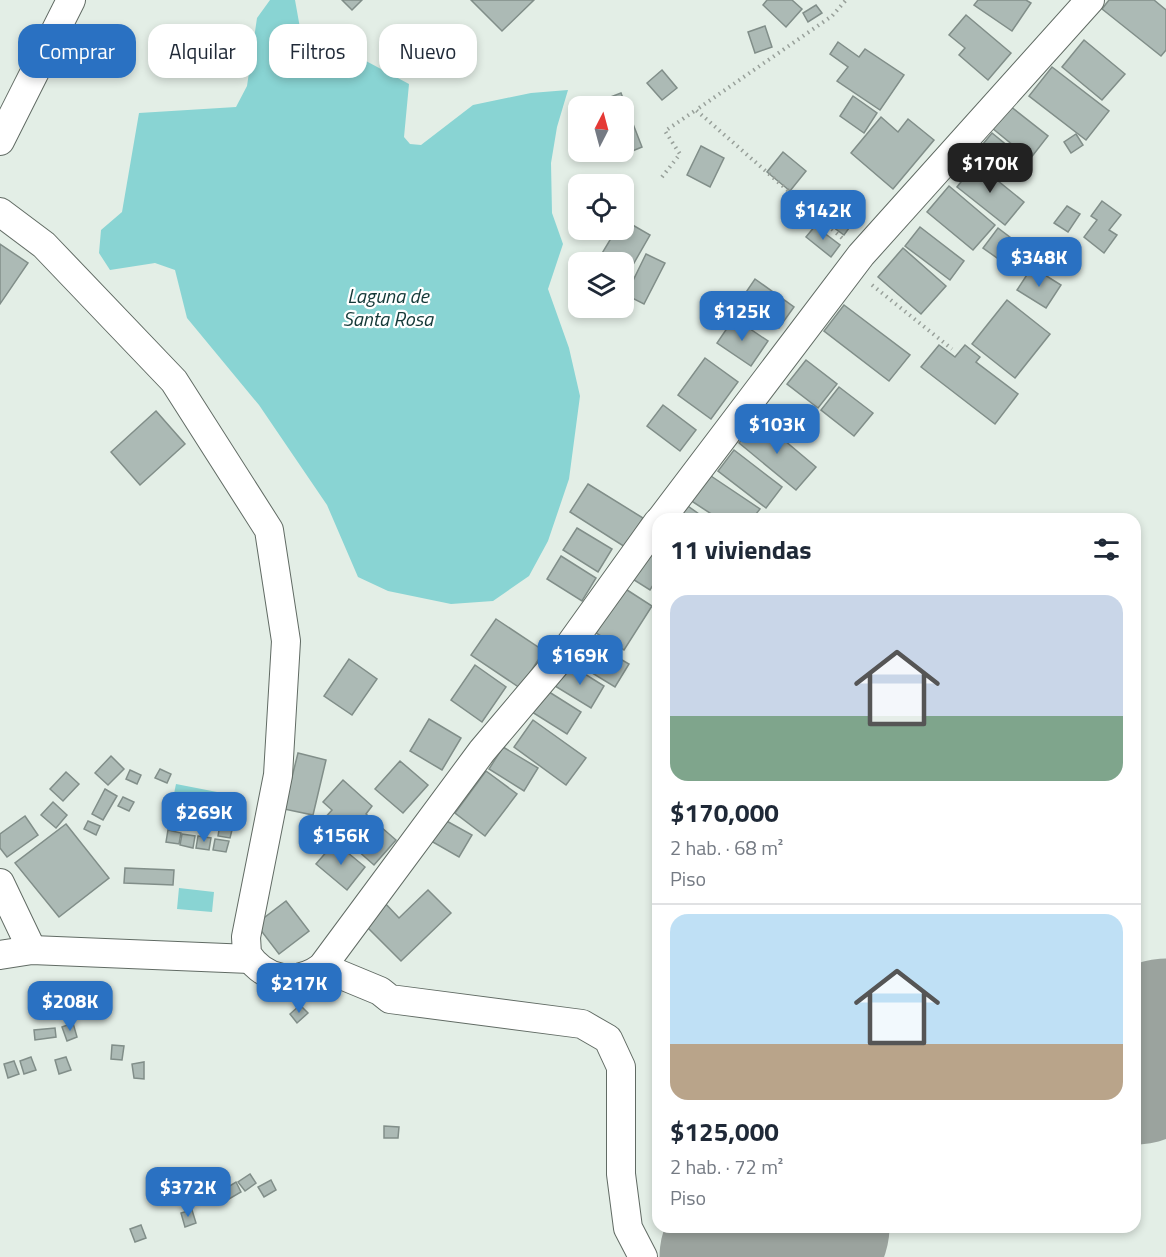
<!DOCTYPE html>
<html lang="es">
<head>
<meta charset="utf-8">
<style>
  body { margin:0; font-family:"Titillium Web",sans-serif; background:#f6f6f7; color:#1f2937; height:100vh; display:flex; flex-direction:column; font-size:22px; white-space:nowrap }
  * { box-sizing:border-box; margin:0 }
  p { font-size:20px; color:#747a83 }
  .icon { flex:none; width:33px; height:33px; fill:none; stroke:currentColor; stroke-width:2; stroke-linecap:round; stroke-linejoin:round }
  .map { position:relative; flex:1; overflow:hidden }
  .panel { position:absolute; left:652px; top:513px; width:489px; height:720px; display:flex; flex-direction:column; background:#fff; border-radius:18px; box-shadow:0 3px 9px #0003 }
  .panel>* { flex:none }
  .banner { position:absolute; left:18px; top:24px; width:544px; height:54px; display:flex; gap:12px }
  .needle { width:39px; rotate:6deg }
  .fabs { position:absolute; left:568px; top:96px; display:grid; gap:12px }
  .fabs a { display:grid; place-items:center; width:66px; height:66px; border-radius:12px; background:#fff; box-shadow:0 3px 9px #0003; font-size:30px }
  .price { position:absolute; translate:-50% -51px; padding:0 14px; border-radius:12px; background:#2a71c2; color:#fff; font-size:20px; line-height:39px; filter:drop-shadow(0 2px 3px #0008) }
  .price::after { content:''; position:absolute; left:50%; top:36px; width:18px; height:14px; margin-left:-9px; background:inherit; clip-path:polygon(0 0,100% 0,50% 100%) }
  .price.current { background:#222; color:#fff }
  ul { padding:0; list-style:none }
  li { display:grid; align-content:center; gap:12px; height:318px; padding:0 18px }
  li+li { border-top:2px solid #e0e1e3 }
  li span { display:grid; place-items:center; height:186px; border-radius:18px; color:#555 }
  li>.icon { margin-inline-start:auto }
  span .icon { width:108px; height:108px; fill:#fffc; stroke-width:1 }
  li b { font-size:26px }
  h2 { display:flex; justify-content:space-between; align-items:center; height:72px; padding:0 18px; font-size:26px }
  .pill { padding:0 21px; border-radius:18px; background:#fff; box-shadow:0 3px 9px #0003; font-size:21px; line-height:54px }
  .pill.current { background:#2a71c2; color:#fff }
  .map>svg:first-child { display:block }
</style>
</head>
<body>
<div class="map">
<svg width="1166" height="1257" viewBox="0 0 1166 1257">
  <rect width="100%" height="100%" fill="#e3eee6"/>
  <g fill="#89d4d3">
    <path d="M270,0h25l5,28 10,20 15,12 41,1 43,23 -5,53 6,7 11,1 52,-40 58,-12 37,-3 -11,37 -6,36 1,50 11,31 -15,45 21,59 11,48 -11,83 -21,62 -19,35 -36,25 -42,3 -63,-13 -30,-14 -31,-72 -68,-100 -72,-87 -12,-48 -20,-7 -45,7 -11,-17 2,-23 21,-18 17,-99 97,-6 11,-21 10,-68z"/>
    <path d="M176,784l41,8 -5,25 -41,-9z"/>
    <path d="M179,888l35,4 -2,20 -35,-3z"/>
  </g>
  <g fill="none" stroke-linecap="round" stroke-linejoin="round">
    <g stroke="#9ba39e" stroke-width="171">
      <path d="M1136,1059l30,-15"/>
      <path d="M745,1257l59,-30"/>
    </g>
  </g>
  <g fill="#acbab5" stroke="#818e89" stroke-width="1.5">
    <path d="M342,0h20l-10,10z"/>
    <path d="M471,0h63l-32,31z"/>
    <path d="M767,0h25l10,9 -16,18 -23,-22z"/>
    <path d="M978,0h48l5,3 -19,28 -38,-26z"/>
    <path d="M1109,0h45l12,10v40l-5,6 -59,-47z"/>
    <path d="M816,5l6,8 -14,9 -5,-9z"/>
    <path d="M966,15l45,38 -23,27 -29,-25 6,-7 -16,-13z"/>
    <path d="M765,26l7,21 -17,6 -7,-21z"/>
    <path d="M1084,40l41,34 -23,26 -40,-33z"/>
    <path d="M838,42l21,15 6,-8 39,26 -24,35 -43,-29 11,-14 -18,-13z"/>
    <path d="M1052,67l57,44 -23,29 -57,-44z"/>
    <path d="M662,70l15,18 -15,12 -15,-17z"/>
    <path d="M621,93l21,54 -34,14 -4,-9h20v-46h-37z"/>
    <path d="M853,96l24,17 -13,20 -24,-17z"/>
    <path d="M1010,106l38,30 -18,23 -38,-31z"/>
    <path d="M881,117l17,15 10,-13 26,21 -41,49 -42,-36z"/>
    <path d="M992,133l33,27 -18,21 -33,-26z"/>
    <path d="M1076,134l7,11 -12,8 -7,-11z"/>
    <path d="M701,146l23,12 -14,29 -23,-12z"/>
    <path d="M783,152l23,19 -16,20 -23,-19z"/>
    <path d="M976,163l48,39 -19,23 -48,-38z"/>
    <path d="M949,186l46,39 -22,25 -46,-38z"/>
    <path d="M830,201l25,19 -11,15 -25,-18z"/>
    <path d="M1102,201l19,14 -12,15 8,5 -13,18 -20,-16 13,-17 -6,-4z"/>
    <path d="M1067,206l13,8 -12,18 -14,-9z"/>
    <path d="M624,220l26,15 -24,42 -2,-15 -26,-2 18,-30h8z"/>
    <path d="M815,226l25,19 -9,12 -25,-20z"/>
    <path d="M920,227l44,34 -14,19 -45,-34z"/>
    <path d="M998,228l21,16 -15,19 -21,-15z"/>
    <path d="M0,244l28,19 -28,41z"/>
    <path d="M903,248l43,38 -25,28 -43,-37z"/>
    <path d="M646,254l19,9 -21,41 -18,-9z"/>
    <path d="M1032,267l29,18 -15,23 -29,-18z"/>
    <path d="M755,279l39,28 -15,21 -39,-27z"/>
    <path d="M1007,300l43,34 -35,44 -43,-34z"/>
    <path d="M844,305l66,50 -21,26 -65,-50z"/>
    <path d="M734,318l34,23 -17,25 -34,-23z"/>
    <path d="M939,345l16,12 10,-12 15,12 -4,5 42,32 -23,30 -74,-57z"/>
    <path d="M705,358l33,24 -27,37 -33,-24z"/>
    <path d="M806,360l31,24 -19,24 -31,-24z"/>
    <path d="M839,387l34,26 -19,23 -33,-26z"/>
    <path d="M663,405l33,25 -16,21 -33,-25z"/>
    <path d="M156,411l29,33 -45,41 -29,-33z"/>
    <path d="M759,419l57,48 -20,23 -57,-47z"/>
    <path d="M734,450l48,37 -16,21 -48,-37z"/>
    <path d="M708,474l52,35 -8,10h-33l-29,-19z"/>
    <path d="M588,484l55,34 -18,29 -55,-35z"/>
    <path d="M685,504l21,15h-32z"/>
    <path d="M577,528l35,21 -14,23 -35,-22z"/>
    <path d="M658,538v39l-8,13 -19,-12z"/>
    <path d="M561,556l35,22 -14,23 -35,-22z"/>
    <path d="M624,588l28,18 -28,44 -28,-17z"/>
    <path d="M496,619l48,32 -24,37 -49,-33z"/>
    <path d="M593,643l36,21 -14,23 -36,-22z"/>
    <path d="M349,659l28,20 -25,36 -28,-19z"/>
    <path d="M569,664l35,22 -13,22 -36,-22z"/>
    <path d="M475,665l31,22 -24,35 -31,-22z"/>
    <path d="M546,690l35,22 -14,22 -35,-22z"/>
    <path d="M429,719l32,19 -19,32 -32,-19z"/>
    <path d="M533,720l53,38 -20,27 -52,-38z"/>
    <path d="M503,747l35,21 -14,23 -35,-22z"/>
    <path d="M298,753l28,7 -13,55 -29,-6z"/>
    <path d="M111,756l13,13 -16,16 -13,-12z"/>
    <path d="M400,761l28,24 -25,28 -28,-24z"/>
    <path d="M160,769l11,5 -4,9 -12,-5z"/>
    <path d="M130,770l11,5 -4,9 -11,-5z"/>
    <path d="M486,771l31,23 -32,42 -30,-23z"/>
    <path d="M66,772l13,12 -16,17 -13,-12z"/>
    <path d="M343,780l29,26 -6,8 30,26 -22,25 -51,-45 9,-10 -9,-8z"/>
    <path d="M105,789l12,7 -14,24 -11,-6z"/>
    <path d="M123,797l11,5 -5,9 -11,-5z"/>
    <path d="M53,802l14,13 -11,13 -15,-13z"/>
    <path d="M25,816l13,19 -31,22 -7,-9v-14z"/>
    <path d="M443,819l29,16 -13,22 -28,-16z"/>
    <path d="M88,821l12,5 -4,9 -12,-6z"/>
    <path d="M66,824l43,54 -50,39 -44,-54z"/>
    <path d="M220,824l13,2 -3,12 -12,-2z"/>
    <path d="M168,830l13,3 -2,11 -13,-2z"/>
    <path d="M182,834l13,2 -2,12 -13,-3z"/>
    <path d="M198,836l13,2 -2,12 -13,-2z"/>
    <path d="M215,839l14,2 -3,11 -13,-2z"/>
    <path d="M335,842l30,25 -18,23 -31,-26z"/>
    <path d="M125,868l49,2 -1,15 -49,-2z"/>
    <path d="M428,890l23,23 -50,48 -38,-38 21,-21 15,16z"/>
    <path d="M286,901l23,30 -30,23 -23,-30z"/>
    <path d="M300,1005l8,8 -11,10 -7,-9z"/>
    <path d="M73,1023l4,14 -10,4 -5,-14z"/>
    <path d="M55,1028l1,9 -21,3 -1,-10z"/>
    <path d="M112,1045l12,1 -2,14 -11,-1z"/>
    <path d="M31,1057l5,13 -12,4 -4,-13z"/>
    <path d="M66,1057l5,13 -12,4 -4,-14z"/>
    <path d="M14,1061l5,13 -11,4 -4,-14z"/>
    <path d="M144,1062v17l-10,-1 -2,-14z"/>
    <path d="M384,1126l15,1 -1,11h-14z"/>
    <path d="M250,1174l6,9 -11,8 -7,-9z"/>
    <path d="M271,1180l5,10 -12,7 -6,-10z"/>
    <path d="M236,1182l5,10 -12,7 -6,-9z"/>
    <path d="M192,1210l4,13 -11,4 -4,-14z"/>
    <path d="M141,1225l5,13 -11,4 -5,-13z"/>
  </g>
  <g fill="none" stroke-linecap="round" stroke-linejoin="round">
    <defs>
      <g id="minor">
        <path d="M0,141l71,-141"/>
        <path d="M0,212l44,33 130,136 95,149 17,111 -8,134 -32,162 1,17c18,27 49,32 75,13l160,-216 77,-91 99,-138"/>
        <path d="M661,519l200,-264 229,-255"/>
        <path d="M0,883l32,67"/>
        <path d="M0,955l32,-5 218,9"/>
        <path d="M322,967l58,24 10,8 192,25 26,15 13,28v107l7,54 15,29"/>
      </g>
    </defs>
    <use href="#minor" stroke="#616b64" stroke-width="30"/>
    <g stroke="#98a09a" stroke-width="4" stroke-dasharray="1.5 4.5" stroke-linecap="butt">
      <path d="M662,177l18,-23 -15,-23 31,-21"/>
      <path d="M842,238l-146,-128 136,-94 14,-16"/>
      <path d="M872,285l80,64"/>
    </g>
    <use href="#minor" stroke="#fff" stroke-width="28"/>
  </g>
  <g text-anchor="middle" stroke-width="4.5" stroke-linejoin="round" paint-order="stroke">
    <g font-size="20" font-style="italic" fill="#143938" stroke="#fff">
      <text x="388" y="303">Laguna de<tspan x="388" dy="23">Santa Rosa</tspan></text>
    </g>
  </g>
</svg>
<div class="fabs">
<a><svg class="needle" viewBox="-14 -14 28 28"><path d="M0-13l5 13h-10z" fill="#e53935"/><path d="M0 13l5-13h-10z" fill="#747a83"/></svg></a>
<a><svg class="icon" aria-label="locate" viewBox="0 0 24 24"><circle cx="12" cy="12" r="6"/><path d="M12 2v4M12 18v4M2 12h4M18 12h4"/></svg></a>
<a><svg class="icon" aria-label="layers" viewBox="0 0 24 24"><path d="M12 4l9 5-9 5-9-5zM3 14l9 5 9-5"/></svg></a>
</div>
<b class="price current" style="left:990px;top:194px">$170K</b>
<b class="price" style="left:823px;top:241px">$142K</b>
<b class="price" style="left:1039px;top:288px">$348K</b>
<b class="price" style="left:742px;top:342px">$125K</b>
<b class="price" style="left:777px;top:455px">$103K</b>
<b class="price" style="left:580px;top:686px">$169K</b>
<b class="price" style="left:204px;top:843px">$269K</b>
<b class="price" style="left:341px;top:866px">$156K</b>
<b class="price" style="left:299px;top:1014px">$217K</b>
<b class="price" style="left:70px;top:1032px">$208K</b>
<b class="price" style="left:188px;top:1218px">$372K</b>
<div class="banner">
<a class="pill current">Comprar</a>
<a class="pill">Alquilar</a>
<a class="pill">Filtros</a>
<a class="pill">Nuevo</a>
</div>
<section class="panel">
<h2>11 viviendas<svg class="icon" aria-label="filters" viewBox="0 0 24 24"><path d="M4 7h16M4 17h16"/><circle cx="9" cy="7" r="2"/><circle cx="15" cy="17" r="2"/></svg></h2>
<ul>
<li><span style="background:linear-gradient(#c9d6e8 65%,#7fa58c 0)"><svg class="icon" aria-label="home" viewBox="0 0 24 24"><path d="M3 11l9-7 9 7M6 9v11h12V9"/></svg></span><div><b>$170,000</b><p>2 hab. · 68 m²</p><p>Piso</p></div></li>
<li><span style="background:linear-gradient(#bfe0f5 70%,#b9a48a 0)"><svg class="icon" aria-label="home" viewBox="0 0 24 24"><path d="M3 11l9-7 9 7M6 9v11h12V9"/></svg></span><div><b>$125,000</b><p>2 hab. · 72 m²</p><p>Piso</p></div></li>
</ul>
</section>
</div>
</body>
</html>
